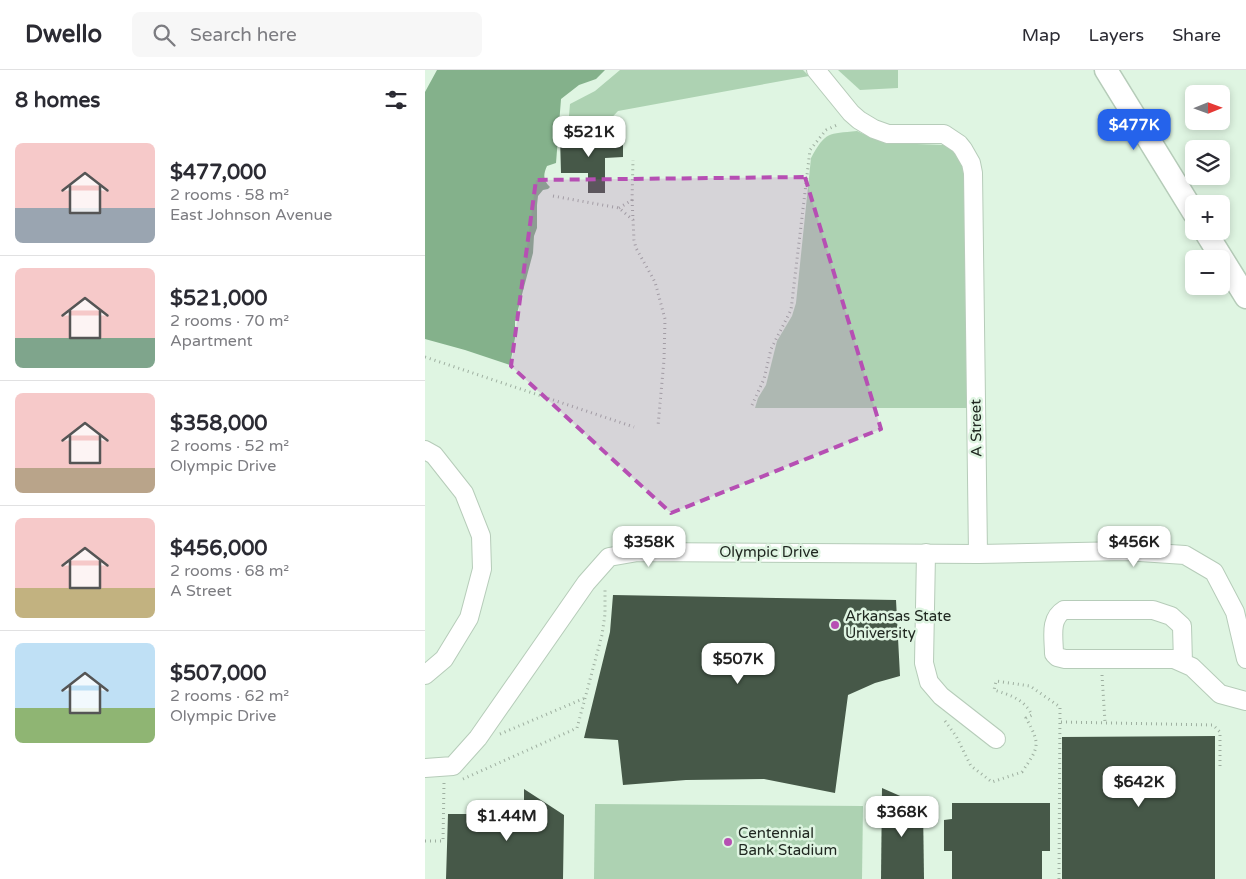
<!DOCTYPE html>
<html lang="en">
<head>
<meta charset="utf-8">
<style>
  body { margin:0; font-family:"Varela Round",sans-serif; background:#f7f7f7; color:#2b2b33; height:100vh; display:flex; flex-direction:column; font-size:19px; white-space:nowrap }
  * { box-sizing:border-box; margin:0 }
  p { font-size:16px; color:#7c7c81 }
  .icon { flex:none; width:28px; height:28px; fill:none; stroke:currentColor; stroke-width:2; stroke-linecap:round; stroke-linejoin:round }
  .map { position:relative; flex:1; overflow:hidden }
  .details { display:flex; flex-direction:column; background:#fff; width:425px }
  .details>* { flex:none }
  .needle { width:32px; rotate:89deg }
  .controls { position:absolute; left:760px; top:15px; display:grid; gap:10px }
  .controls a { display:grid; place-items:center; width:45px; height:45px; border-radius:8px; background:#fff; box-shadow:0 2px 8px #0003; font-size:25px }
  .price { position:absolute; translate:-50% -42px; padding:0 11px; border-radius:10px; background:#fff; color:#222; font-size:16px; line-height:32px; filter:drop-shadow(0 1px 2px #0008) }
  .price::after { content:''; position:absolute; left:50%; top:30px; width:15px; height:11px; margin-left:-8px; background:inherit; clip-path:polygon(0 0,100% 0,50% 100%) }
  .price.current { background:#2563eb; color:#fff }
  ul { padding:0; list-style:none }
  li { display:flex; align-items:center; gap:15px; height:125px; padding:0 15px }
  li+li { border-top:1px solid #e1e1e2 }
  li span { display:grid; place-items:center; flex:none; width:140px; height:100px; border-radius:8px; color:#555 }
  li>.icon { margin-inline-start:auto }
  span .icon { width:60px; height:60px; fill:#fffc; stroke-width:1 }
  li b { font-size:21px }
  h2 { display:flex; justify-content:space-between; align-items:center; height:60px; padding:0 15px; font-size:21px }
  header { display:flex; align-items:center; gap:30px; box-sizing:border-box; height:70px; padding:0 25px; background:#fff; border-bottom:1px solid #e1e1e2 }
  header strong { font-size:24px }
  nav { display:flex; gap:28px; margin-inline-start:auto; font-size:18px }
  .search { width:350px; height:45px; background:#f7f7f7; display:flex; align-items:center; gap:12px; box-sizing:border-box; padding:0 18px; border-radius:8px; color:#7c7c81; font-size:19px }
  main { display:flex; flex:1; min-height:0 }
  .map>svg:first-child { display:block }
</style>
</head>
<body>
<header>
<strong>Dwello</strong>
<div class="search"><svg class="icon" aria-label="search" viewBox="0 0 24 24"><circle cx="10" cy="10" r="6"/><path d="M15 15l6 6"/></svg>Search here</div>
<nav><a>Map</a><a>Layers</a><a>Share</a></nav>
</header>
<main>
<section class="details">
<h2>8 homes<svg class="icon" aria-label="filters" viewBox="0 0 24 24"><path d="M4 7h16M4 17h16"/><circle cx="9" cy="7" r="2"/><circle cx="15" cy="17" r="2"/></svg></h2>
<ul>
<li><span style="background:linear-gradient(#f6c9c9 65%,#9aa5b1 0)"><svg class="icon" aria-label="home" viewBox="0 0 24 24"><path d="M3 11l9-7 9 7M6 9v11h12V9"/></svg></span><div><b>$477,000</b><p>2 rooms · 58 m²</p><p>East Johnson Avenue</p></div></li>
<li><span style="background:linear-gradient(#f6c9c9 70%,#7fa58c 0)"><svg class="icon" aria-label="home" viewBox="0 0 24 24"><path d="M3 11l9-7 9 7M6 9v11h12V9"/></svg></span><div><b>$521,000</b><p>2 rooms · 70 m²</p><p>Apartment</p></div></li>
<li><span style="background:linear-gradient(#f6c9c9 75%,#b9a48a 0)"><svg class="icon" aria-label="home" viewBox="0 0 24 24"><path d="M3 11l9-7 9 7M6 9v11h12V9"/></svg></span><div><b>$358,000</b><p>2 rooms · 52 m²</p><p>Olympic Drive</p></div></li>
<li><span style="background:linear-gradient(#f6c9c9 70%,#c2b280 0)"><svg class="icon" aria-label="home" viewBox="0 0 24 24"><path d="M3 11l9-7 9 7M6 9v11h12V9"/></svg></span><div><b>$456,000</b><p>2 rooms · 68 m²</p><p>A Street</p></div></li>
<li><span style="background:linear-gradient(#bfe0f5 65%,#8fb573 0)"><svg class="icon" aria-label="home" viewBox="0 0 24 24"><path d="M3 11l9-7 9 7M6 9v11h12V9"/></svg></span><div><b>$507,000</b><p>2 rooms · 62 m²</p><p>Olympic Drive</p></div></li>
</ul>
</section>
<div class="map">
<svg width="821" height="809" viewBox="0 0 821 809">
  <rect width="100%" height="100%" fill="#dff5e2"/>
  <g fill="#add2b2">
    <path d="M195,0h183l6,6 -191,35 -15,16h-35l2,-23 25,-13z"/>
    <path d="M413,0h60v18l-38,2z"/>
    <path d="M432,61l13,6 20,6 54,2 12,5 10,19 3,239h-214l3,-10 8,-13 11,-44 15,-25 4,-13 15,-145c15,-27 17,-24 46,-27z"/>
    <path d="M170,734l268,2 -1,73h-268z"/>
  </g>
  <path fill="#84b18b" d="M12,0h168l-9,9 -17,6 -18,14 -5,64 -9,3c-4,9 -4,14 3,21l-2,2 -5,1 -5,6 -1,9v23l-3,8 -1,17 -18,68v17l-5,27 -45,-15 -40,-11v-247z"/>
  <g fill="#465848">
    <path d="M135,67h42v4l21,-1v17l-18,1v35h-17v-20h-27z"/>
    <path d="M188,525l283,5 4,76 -25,7 -27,12 -13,98 -71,-14 -78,1 -63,5 -5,-45 -34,-2 26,-106z"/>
    <path d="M790,666v143h-153v-142z"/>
    <path d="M457,718l41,18 1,73h-43z"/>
    <path d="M99,719l40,26 -1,64h-117l2,-65h30l1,-13 45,2z"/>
    <path d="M527,733h98v48h-8v28h-90v-28h-8v-31l8,-1z"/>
  </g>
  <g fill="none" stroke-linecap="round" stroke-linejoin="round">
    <defs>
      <g id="minor">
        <path d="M391,0l35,43 8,7 15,9 14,5h56l15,10 4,5 8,14 2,10 5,381"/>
        <path d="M0,380l9,5 30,38 17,43 1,33 -13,49 -25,41 -19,16"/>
        <path d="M501,483l-2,110 5,19 12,14 55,43"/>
        <path d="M758,593l-1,-37 -11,-10 -18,-6h-89c-15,9 -10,28 -10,44l3,3 8,2h109l18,8 28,27 26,7"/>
        <path d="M0,698l28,-2 25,-28 108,-155 23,-26 29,-5 340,2 147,-3 60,4 29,17 21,40 11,47"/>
      </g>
      <g id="major">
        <path d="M681,0l88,143"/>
        <path d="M780,161l41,66"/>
      </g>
    </defs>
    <use href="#minor" stroke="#b6ccb9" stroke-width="20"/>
    <use href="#major" stroke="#b6ccb9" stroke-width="25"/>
    <g stroke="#9eafa0" stroke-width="3" stroke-dasharray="1 4" stroke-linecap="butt">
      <path d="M128,126l66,12 14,12 1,20 2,8 19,34 10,37 -1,41 -6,66"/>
      <path d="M207,130l1,19"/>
      <path d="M194,138l13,-8 1,-40"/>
      <path d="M0,287l209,70"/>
      <path d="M327,335l12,-26 7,-30 20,-39 19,-160 16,-20 13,-6"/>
      <path d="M677,605l3,47"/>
      <path d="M520,651l11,15 15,30 21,16 30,-10c17,-25 19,-27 4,-54l6,-3c-8,-16 -22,-20 -38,-25l2,-9 34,5 30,21 -1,172"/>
      <path d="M636,652l152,3 7,7v35"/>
      <path d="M75,664l85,-36"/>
      <path d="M38,709l114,-51 25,-93 3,-21v-27"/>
      <path d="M0,771h18l1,-58"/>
    </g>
    <use href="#minor" stroke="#fff" stroke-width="18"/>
    <use href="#major" stroke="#fff" stroke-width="22"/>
  </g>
  <path fill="#b64fb3" fill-opacity="0.2" stroke="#b64fb3" stroke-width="4" stroke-dasharray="10 6" stroke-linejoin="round" d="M380,107l76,252 -210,84 -160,-147 25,-186z"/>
  <g fill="#b64fb3" stroke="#dff5e2" stroke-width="2">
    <circle cx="410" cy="555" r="5"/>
    <circle cx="303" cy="772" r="5"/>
  </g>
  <g text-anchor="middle" stroke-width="5" stroke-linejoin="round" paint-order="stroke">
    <g font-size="15" fill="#202821" stroke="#dff5e2">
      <text transform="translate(551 358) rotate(-91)" y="5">A Street</text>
      <text x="344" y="487">Olympic Drive</text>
    </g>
    <g font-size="15" fill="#202821" stroke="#dff5e2" text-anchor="start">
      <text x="420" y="551">Arkansas State<tspan x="420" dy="17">University</tspan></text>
      <text x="313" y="768">Centennial<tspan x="313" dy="17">Bank Stadium</tspan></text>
    </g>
  </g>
</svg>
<div class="controls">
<a><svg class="needle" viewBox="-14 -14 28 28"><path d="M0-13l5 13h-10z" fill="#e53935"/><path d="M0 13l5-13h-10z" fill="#7c7c81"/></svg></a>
<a><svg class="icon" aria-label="layers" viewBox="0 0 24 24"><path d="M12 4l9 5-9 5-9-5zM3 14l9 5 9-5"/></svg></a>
<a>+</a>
<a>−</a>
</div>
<b class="price current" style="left:709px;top:81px">$477K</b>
<b class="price" style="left:164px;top:88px">$521K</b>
<b class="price" style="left:224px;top:498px">$358K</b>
<b class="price" style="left:709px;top:498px">$456K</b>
<b class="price" style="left:313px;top:615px">$507K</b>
<b class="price" style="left:714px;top:738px">$642K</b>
<b class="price" style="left:477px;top:768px">$368K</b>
<b class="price" style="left:82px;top:772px">$1.44M</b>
</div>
</main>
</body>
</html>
